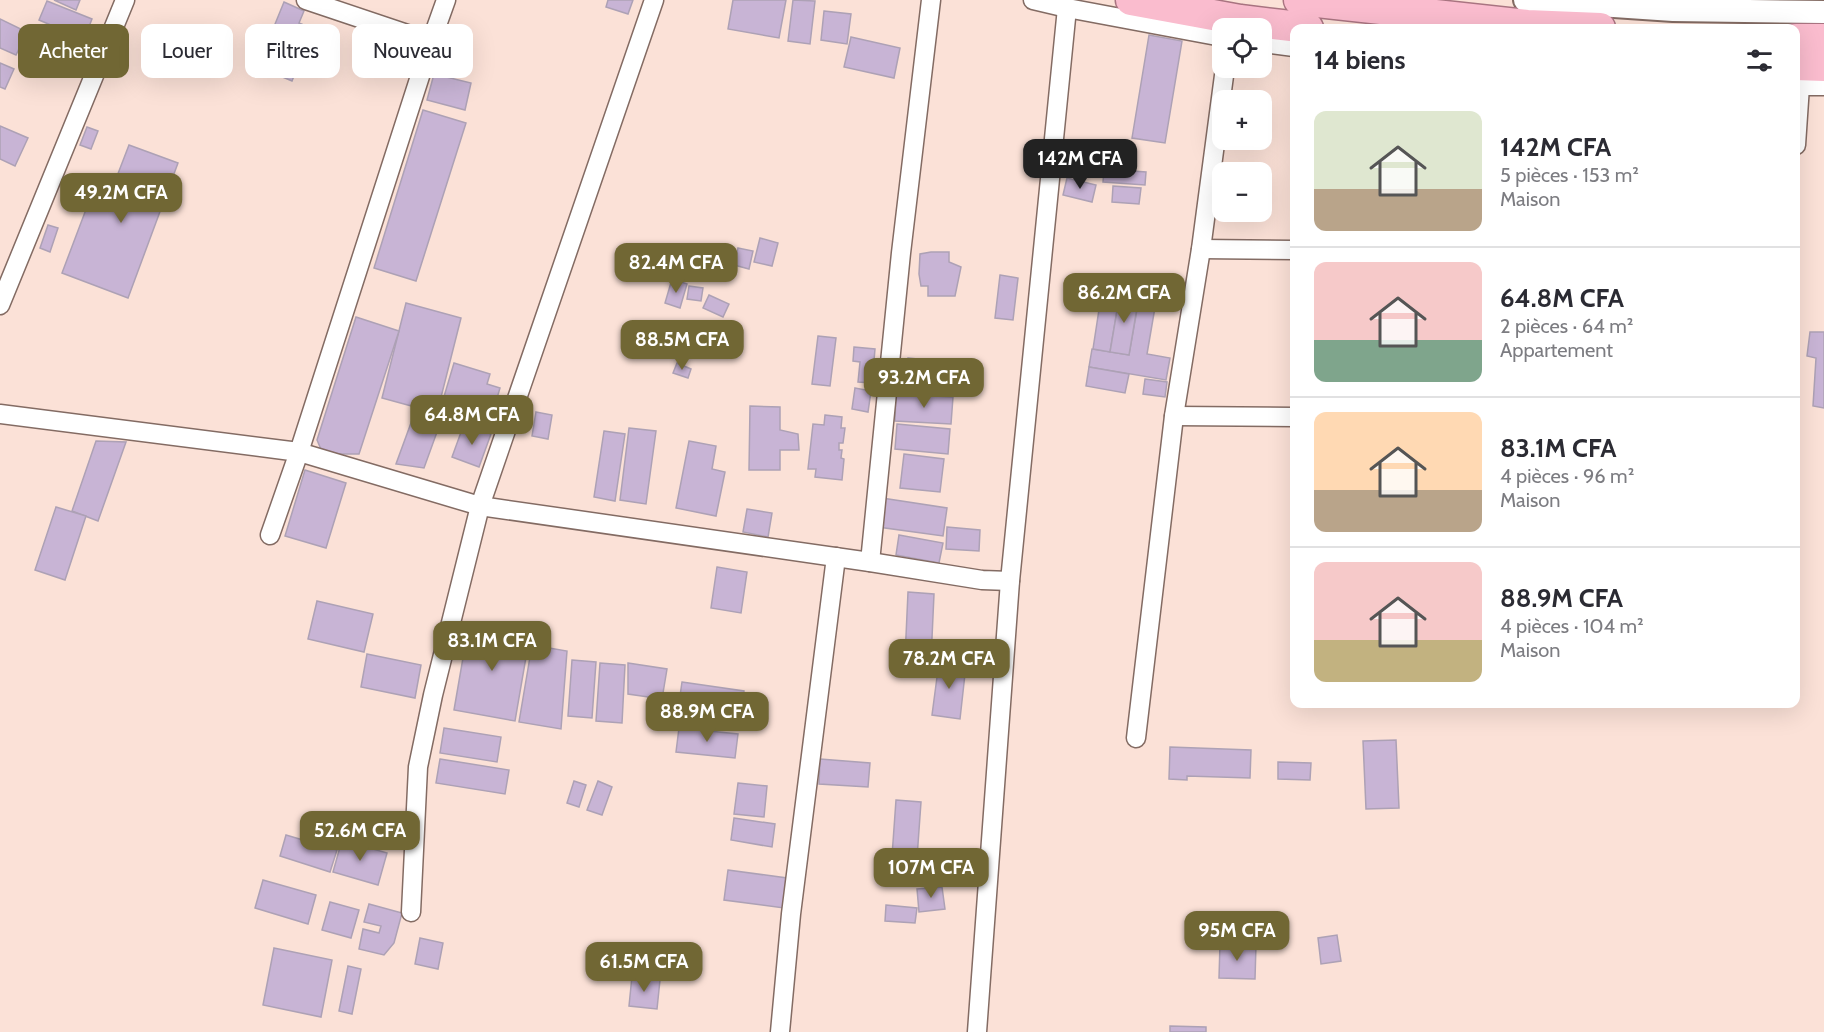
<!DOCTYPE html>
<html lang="fr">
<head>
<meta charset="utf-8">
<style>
  body { margin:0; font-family:Cabin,sans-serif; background:#f7f7f7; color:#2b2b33; height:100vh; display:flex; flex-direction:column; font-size:22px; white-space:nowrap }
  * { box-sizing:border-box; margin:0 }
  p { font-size:20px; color:#7c7c81 }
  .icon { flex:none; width:33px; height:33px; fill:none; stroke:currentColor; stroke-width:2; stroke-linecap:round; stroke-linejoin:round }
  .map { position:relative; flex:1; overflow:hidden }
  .drawer { position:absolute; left:1290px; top:24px; width:510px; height:684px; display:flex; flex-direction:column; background:#fff; border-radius:12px; box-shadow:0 6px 24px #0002 }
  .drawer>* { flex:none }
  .banner { position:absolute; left:18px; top:24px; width:570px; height:54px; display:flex; gap:12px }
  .controls { position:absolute; left:1212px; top:18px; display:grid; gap:12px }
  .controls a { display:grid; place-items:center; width:60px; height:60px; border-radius:12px; background:#fff; box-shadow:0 6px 24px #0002; font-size:30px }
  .price { position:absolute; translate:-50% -51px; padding:0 14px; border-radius:12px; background:#716734; color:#fff; font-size:20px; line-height:39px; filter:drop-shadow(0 2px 3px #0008) }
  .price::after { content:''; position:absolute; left:50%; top:36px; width:18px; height:14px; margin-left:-9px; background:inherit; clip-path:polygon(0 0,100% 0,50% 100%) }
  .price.current { background:#222; color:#fff }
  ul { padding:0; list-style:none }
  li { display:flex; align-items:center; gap:18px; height:150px; padding:0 24px }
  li+li { border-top:2px solid #e1e1e2 }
  li span { display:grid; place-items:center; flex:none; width:168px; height:120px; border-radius:12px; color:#555 }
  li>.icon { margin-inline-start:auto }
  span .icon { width:72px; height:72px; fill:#fffc; stroke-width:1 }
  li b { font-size:26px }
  h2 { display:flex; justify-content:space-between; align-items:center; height:72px; padding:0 24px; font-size:26px }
  .tag { padding:0 21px; border-radius:12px; background:#fff; box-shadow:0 6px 24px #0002; font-size:21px; line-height:54px }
  .tag.current { background:#716734; color:#fff }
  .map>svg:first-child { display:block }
</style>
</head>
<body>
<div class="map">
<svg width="1824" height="1032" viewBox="0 0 1824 1032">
  <rect width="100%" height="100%" fill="#fbe1d7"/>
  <g fill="#c8b4d5" stroke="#ada1b5" stroke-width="1.5">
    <path d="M54,0h26l-4,10z"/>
    <path d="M608,0h25l-5,14 -22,-7z"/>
    <path d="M733,0h53l-7,38 -51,-9z"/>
    <path d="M793,0l22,1 -5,43 -22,-3z"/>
    <path d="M47,1l45,18 -8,20 -45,-19z"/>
    <path d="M284,2l20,9 -5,12 30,13 -18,41 -15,-6 -4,10 -19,-8 4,-11 -15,-6z"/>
    <path d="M824,11l27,3 -4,30 -26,-4z"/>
    <path d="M0,19l27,13 -11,23 -16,-7z"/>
    <path d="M1149,35l33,6 -17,102 -33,-5z"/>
    <path d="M851,37l49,11 -6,30 -50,-11z"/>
    <path d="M0,63l14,6 -9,20 -5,-2z"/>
    <path d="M434,74l37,9 -6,27 -38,-10z"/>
    <path d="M423,110l43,13 -50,158 -42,-13z"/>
    <path d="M0,126l28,12 -13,28 -15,-7z"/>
    <path d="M87,127l11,4 -7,18 -11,-4z"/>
    <path d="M129,145l49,18 -50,135 -66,-25 31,-82 16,6z"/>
    <path d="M1104,169l42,3 -1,13 -42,-3z"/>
    <path d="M1067,178l29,7 -4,17 -29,-7z"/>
    <path d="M1113,186l28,2 -2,16 -27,-2z"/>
    <path d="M48,225l10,3 -8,24 -10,-4z"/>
    <path d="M760,238l18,5 -6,23 -18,-4z"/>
    <path d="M738,248l15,3 -4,18 -15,-4z"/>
    <path d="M931,252h18v10l12,5 -6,29h-27v-10h-7l-2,-12 1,-20z"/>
    <path d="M682,253l15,6 -8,21 -15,-6z"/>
    <path d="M1000,275l18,3 -5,42 -18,-2z"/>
    <path d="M672,279l15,5 -7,24 -15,-5z"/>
    <path d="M1142,281l17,3 -12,70 23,4 -4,22 -77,-13 3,-18 37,6z"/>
    <path d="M689,286l14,2 -2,13 -14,-2z"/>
    <path d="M1102,290l18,3 -10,59 -17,-3z"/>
    <path d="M1120,293l19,3 -10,59 -19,-3z"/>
    <path d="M709,295l20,9 -6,13 -20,-9z"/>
    <path d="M406,303l55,15 -24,95 -55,-15z"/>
    <path d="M356,317l43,14 -40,123h-36l-6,-14z"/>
    <path d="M1810,332h14v76l-11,-2 3,-48 -9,-2z"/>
    <path d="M818,336l18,2 -6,48 -18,-2z"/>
    <path d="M854,347l21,2 -3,34 -14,-1 2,-20 -7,-1z"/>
    <path d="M908,358l58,6 -2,24 -59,-6z"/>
    <path d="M454,363l36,11 -3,10 13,4 -11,37 -49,-15z"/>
    <path d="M677,363l14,6 -3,9 -15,-5z"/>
    <path d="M1089,367l40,7 -4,19 -39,-7z"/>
    <path d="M1145,379l22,3 -2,15 -22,-3z"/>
    <path d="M855,388l16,3 -3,21 -16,-3z"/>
    <path d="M896,394l57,3 -2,27 -56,-3z"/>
    <path d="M750,406l30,1v23l18,4 1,16h-19v20h-31z"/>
    <path d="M415,412l26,9 -17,47 -28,-4z"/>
    <path d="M536,412l16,3 -4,24 -16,-3z"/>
    <path d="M825,415l17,2 -1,11h4l-2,15h-4v7h3l-1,8 3,1 -2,21 -27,-3 1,-8h-8l5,-45 11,1z"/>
    <path d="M464,424l27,10 -12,33 -27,-10z"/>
    <path d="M897,424l53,5 -2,25 -53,-5z"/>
    <path d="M629,428l27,3 -10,73 -26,-4z"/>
    <path d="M604,431l21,3 -10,67 -21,-4z"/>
    <path d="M96,441l30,1 -28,79 -26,-10z"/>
    <path d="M689,441l27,5 -4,23 13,3 -9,44 -40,-8z"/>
    <path d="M904,454l40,5 -4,33 -40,-4z"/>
    <path d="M305,470l41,13 -20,65 -41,-12z"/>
    <path d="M882,498l65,10 -4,28 -65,-9z"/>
    <path d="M56,507l30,9 -21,64 -30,-10z"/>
    <path d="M747,509l25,4 -4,24 -25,-5z"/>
    <path d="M947,527l33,3 -1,21 -33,-2z"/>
    <path d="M899,535l44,8 -4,20 -43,-8z"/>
    <path d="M717,567l30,5 -6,41 -30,-5z"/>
    <path d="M908,592l26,2 -3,66 -26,-2z"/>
    <path d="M317,601l56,13 -9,38 -56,-13z"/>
    <path d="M469,623l61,11 -15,87 -61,-11z"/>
    <path d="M532,645l35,6 -6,78 -42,-7z"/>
    <path d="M367,654l54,11 -6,33 -54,-11z"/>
    <path d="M572,660l24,2 -4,56 -24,-2z"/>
    <path d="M939,662l27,3 -6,54 -28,-4z"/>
    <path d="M600,663l25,2 -3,58 -26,-2z"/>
    <path d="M628,663l39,6 -5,30 -34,-5z"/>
    <path d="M682,682l62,9 -3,28 -63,-9z"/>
    <path d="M444,728l57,9 -4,25 -57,-9z"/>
    <path d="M679,728l59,6 -3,24 -59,-6z"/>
    <path d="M1396,740l3,68 -33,1 -3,-68z"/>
    <path d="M1170,747l81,3 -1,28 -63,-2v4l-18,-1z"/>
    <path d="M440,759l69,11 -4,24 -69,-11z"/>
    <path d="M820,759l50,4 -2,24 -49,-3z"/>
    <path d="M1278,762l33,1 -1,17 -32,-1z"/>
    <path d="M574,781l12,4 -7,22 -12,-4z"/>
    <path d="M598,781l14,6 -10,28 -15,-5z"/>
    <path d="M738,783l29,3 -3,31 -30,-3z"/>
    <path d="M896,800l25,2 -4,56 -25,-2z"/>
    <path d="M734,818l41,6 -3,23 -41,-7z"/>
    <path d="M286,835l51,15 -7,22 -50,-16z"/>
    <path d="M342,840l45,13 -9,32 -45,-13z"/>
    <path d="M728,870l59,8 -3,30 -60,-8z"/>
    <path d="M263,880l53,15 -8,29 -53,-16z"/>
    <path d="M942,887l3,22 -26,3 -2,-23z"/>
    <path d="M330,902l29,8 -8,28 -29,-8z"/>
    <path d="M369,904l33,9 -8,30 -10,12 -25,-6 4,-20 16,4 2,-7 -17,-4z"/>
    <path d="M886,905l31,3 -2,15 -30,-2z"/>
    <path d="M1337,935l4,26 -20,3 -3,-26z"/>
    <path d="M420,938l23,5 -5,26 -23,-5z"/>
    <path d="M1220,944l36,1 -1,34 -36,-1z"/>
    <path d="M274,948l58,12 -11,57 -58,-12z"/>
    <path d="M348,966l13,3 -9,45 -13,-3z"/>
    <path d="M632,976l28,4 -3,29 -28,-3z"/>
    <path d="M1170,1026l36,1v5h-36z"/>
  </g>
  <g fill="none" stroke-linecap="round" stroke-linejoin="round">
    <defs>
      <g id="minor">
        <path d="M306,0l125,42"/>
        <path d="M1033,0l34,8 155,29"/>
        <path d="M1262,43l32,4"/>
        <path d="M1796,86h28"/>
        <path d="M1796,145l4,-59"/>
        <path d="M1201,249l93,1"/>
        <path d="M0,305l125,-305"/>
        <path d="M0,414l299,38 181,54 390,56 112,18 28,1"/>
        <path d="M1174,416l120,1"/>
        <path d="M270,535l29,-83 132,-410 15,-42"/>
        <path d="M870,562l31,-309 30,-253"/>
        <path d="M1136,738l38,-322 27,-167 24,-181"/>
        <path d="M411,912l7,-145 15,-72 47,-189 174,-506"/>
        <path d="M780,1032l11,-118 45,-357"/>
        <path d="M977,1032l33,-451 57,-573"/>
      </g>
      <path id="tertiary" d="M1525,0l148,10 151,2"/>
      <g id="trunk">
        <path d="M1131,0l109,20 68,8"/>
        <path d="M1299,0l228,25 73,3"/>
        <path d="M1796,39h28"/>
        <path d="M1796,65l28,1"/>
      </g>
    </defs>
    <use href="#minor" stroke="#836b63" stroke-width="21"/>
    <use href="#tertiary" stroke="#836b63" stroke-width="26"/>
    <use href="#trunk" stroke="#a97481" stroke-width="33"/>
    <use href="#minor" stroke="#fff" stroke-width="18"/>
    <use href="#tertiary" stroke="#fff" stroke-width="22"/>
    <use href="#trunk" stroke="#fabcce" stroke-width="30"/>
  </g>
</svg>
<div class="controls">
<a><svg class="icon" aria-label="locate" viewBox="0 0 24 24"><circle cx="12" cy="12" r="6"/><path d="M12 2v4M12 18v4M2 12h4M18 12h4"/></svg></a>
<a>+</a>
<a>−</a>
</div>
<b class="price current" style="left:1080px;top:190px">142M CFA</b>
<b class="price" style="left:121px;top:224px">49.2M CFA</b>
<b class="price" style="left:676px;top:294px">82.4M CFA</b>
<b class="price" style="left:1124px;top:324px">86.2M CFA</b>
<b class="price" style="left:682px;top:371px">88.5M CFA</b>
<b class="price" style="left:924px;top:409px">93.2M CFA</b>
<b class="price" style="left:472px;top:446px">64.8M CFA</b>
<b class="price" style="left:492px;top:672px">83.1M CFA</b>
<b class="price" style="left:949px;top:690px">78.2M CFA</b>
<b class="price" style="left:707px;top:743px">88.9M CFA</b>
<b class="price" style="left:360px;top:862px">52.6M CFA</b>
<b class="price" style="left:931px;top:899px">107M CFA</b>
<b class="price" style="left:1237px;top:962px">95M CFA</b>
<b class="price" style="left:644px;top:993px">61.5M CFA</b>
<div class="banner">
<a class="tag current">Acheter</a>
<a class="tag">Louer</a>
<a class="tag">Filtres</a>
<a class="tag">Nouveau</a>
</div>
<section class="drawer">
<h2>14 biens<svg class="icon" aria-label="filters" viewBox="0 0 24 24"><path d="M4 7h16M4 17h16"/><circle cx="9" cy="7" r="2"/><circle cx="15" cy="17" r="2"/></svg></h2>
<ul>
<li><span style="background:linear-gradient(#dfe7d0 65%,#b9a48a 0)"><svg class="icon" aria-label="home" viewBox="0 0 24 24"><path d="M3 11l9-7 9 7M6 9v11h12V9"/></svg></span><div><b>142M CFA</b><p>5 pièces · 153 m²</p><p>Maison</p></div></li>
<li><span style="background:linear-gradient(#f6c9c9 65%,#7fa58c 0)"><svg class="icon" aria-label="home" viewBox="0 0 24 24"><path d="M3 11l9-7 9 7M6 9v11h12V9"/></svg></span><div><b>64.8M CFA</b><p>2 pièces · 64 m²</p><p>Appartement</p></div></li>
<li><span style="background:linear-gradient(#ffd9b3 65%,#b9a48a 0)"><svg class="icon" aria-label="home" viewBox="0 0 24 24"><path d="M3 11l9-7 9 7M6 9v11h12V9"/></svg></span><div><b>83.1M CFA</b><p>4 pièces · 96 m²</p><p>Maison</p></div></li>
<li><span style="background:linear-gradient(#f6c9c9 65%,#c2b280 0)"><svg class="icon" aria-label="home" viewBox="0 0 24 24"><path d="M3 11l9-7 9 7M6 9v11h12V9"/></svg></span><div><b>88.9M CFA</b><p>4 pièces · 104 m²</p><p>Maison</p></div></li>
</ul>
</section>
</div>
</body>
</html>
